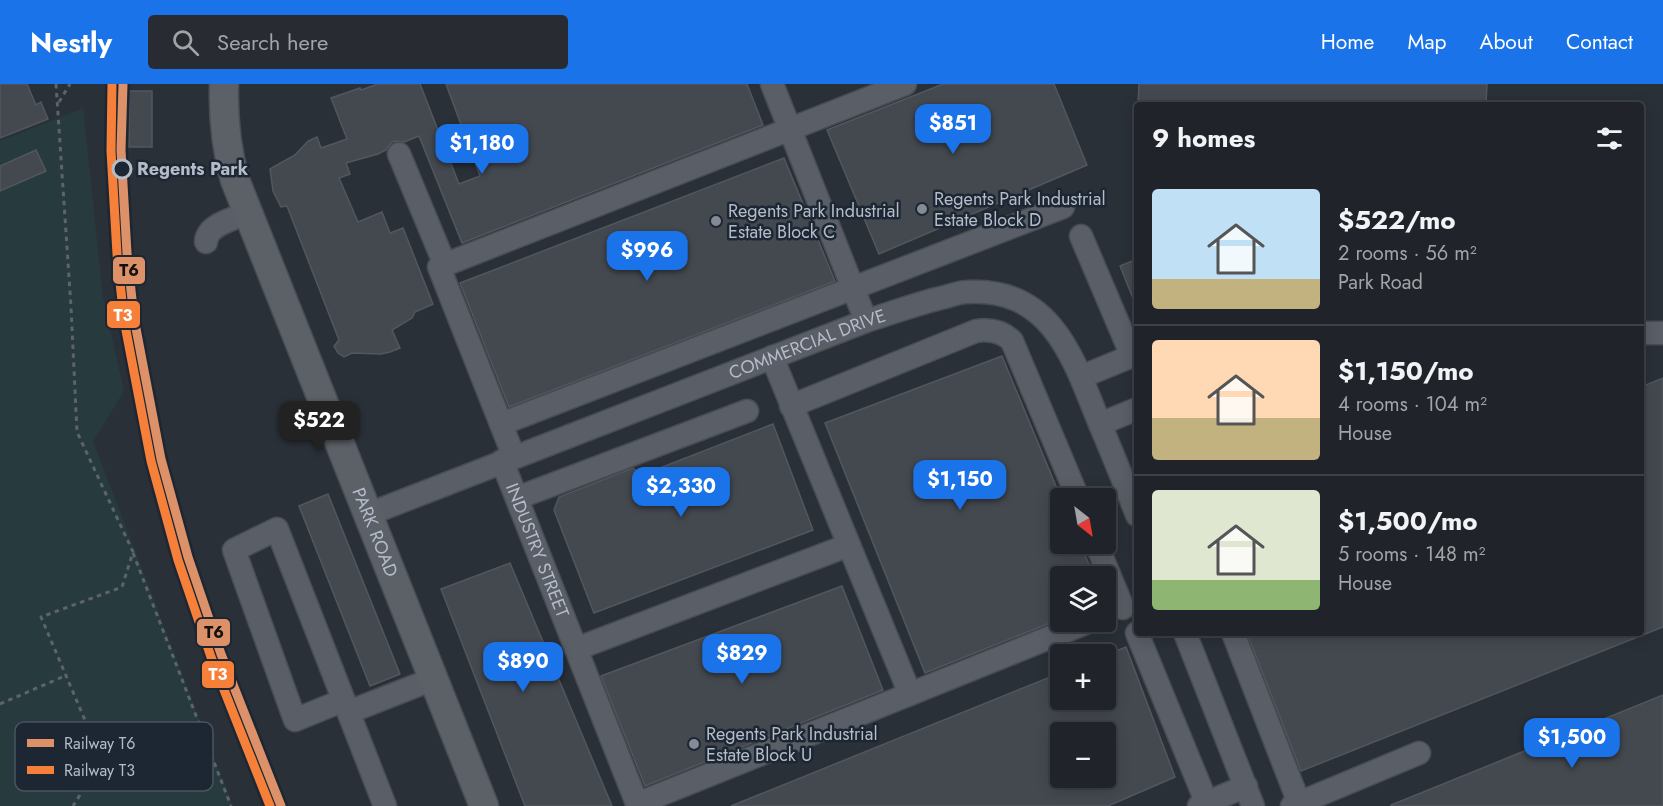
<!DOCTYPE html>
<html lang="en">
<head>
<meta charset="utf-8">
<style>
  body { margin:0; font-family:Jost,sans-serif; background:#282c32; color:#f1f3f6; height:100vh; display:flex; flex-direction:column; font-size:22px; white-space:nowrap }
  * { box-sizing:border-box; margin:0 }
  p { font-size:20px; color:#a2a4a8 }
  .icon { flex:none; width:33px; height:33px; fill:none; stroke:currentColor; stroke-width:2; stroke-linecap:round; stroke-linejoin:round }
  .map { position:relative; flex:1; overflow:hidden }
  .panel { position:absolute; left:1134px; top:18px; width:510px; height:534px; display:flex; flex-direction:column; background:#20242a; border-radius:6px; box-shadow:0 3px 15px #0003,0 0 0 2px #3d4147 }
  .panel>* { flex:none }
  .needle { width:39px; rotate:149deg }
  .controls { position:absolute; left:1050px; top:404px; display:grid; gap:12px }
  .controls a { display:grid; place-items:center; width:66px; height:66px; border-radius:6px; background:#20242a; box-shadow:0 3px 15px #0003,0 0 0 2px #3d4147; font-size:30px }
  .price { position:absolute; translate:-50% -51px; padding:0 14px; border-radius:12px; background:#1a73e8; color:#fff; font-size:20px; line-height:39px; filter:drop-shadow(0 2px 3px #0008) }
  .price::after { content:''; position:absolute; left:50%; top:36px; width:18px; height:14px; margin-left:-9px; background:inherit; clip-path:polygon(0 0,100% 0,50% 100%) }
  .price.active { background:#222; color:#fff }
  ul { padding:0; list-style:none }
  li { display:flex; align-items:center; gap:18px; height:150px; padding:0 18px }
  li+li { border-top:2px solid #3d4147 }
  li span { display:grid; place-items:center; flex:none; width:168px; height:120px; border-radius:6px; color:#555 }
  li>.icon { margin-inline-start:auto }
  span .icon { width:72px; height:72px; fill:#fffc; stroke-width:1 }
  li b { font-size:26px }
  h2 { display:flex; justify-content:space-between; align-items:center; height:72px; padding:0 18px; font-size:26px }
  header { display:flex; align-items:center; gap:36px; box-sizing:border-box; height:84px; padding:0 30px; background:#1a73e8; color:#fff }
  header strong { font-size:28px }
  nav { display:flex; gap:33px; margin-inline-start:auto; font-size:21px }
  .search { width:420px; height:54px; background:#282c32; display:flex; align-items:center; gap:15px; box-sizing:border-box; padding:0 21px; border-radius:6px; color:#a2a4a8; font-size:22px }
  .map>svg:first-child { display:block }
</style>
</head>
<body>
<header>
<strong>Nestly</strong>
<div class="search"><svg class="icon" aria-label="search" viewBox="0 0 24 24"><circle cx="10" cy="10" r="6"/><path d="M15 15l6 6"/></svg>Search here</div>
<nav><a>Home</a><a>Map</a><a>About</a><a>Contact</a></nav>
</header>
<div class="map">
<svg width="1663" height="722" viewBox="0 0 1663 722">
  <rect width="100%" height="100%" fill="#2a3038"/>
  <path fill="#273a3e" d="M83,24l20,189 21,94 -31,50 139,363 -5,2h-227v-665z"/>
  <g fill="#444950" stroke="#52575f" stroke-width="1.5" fill-rule="evenodd">
    <path d="M0,0h27l9,21 5,-3 7,17 -48,19z"/>
    <path d="M378,0h42l39,100 21,-8 -34,-92h301l16,41 -301,118 -43,-107 -15,6 -10,-1 -5,4 -3,5 -8,4 -32,9 4,11 -11,4 19,44 24,-10 8,21 13,-5 30,76 -18,8 -3,6 -20,12 8,18 -10,4 -9,2 -29,-1 -8,4 -6,-4 -4,-7 5,-6 -52,-134 -6,1 -8,-16 -3,-22 25,-14 13,-14 9,-4 4,11 26,-9 -16,-41 29,-10 1,2z"/>
    <path d="M943,0h111l33,81 -208,89 -52,-124z"/>
    <path d="M1139,0h348l-1,21h-348z"/>
    <rect x="129" y="7" width="23" height="56"/>
    <path d="M36,66l10,21 -46,20v-25z"/>
    <path d="M784,74l51,123 -326,126 -49,-124z"/>
    <path d="M1137,175v47h-1l-16,-40z"/>
    <path d="M1002,272l58,140v47h20l14,33h-34v43l-135,54 -100,-250z"/>
    <path d="M1663,294v249l-362,144 -54,-138h394v-246z"/>
    <path d="M773,340l40,106 -219,83 -40,-103 5,-13 74,-29 9,7z"/>
    <path d="M328,410l72,180 -30,12 -71,-180z"/>
    <path d="M510,479l102,243h-87l-84,-217z"/>
    <path d="M842,502l41,104 -238,96 -44,-110z"/>
    <path d="M1126,563l49,130 -67,29h-377l329,-133v26h46v-44zM1060,648h46v45h-46z"/>
    <path d="M1663,611v111h-272v-1z"/>
  </g>
  <g fill="none" stroke-linecap="round" stroke-linejoin="round">
    <defs>
      <g id="minor">
        <path d="M772,0l94,237"/>
        <path d="M399,70l46,111"/>
        <path d="M206,158c1,-18 28,-23 42,-29"/>
        <path d="M1641,249h22"/>
        <path d="M772,273l138,337"/>
        <path d="M1081,293l51,-21 -51,-120"/>
        <path d="M791,322l185,-75c14,-2 26,0 36,10l66,157"/>
        <path d="M501,340l562,-217"/>
        <path d="M1100,340l37,-15"/>
        <path d="M514,373l-75,-190 466,-183"/>
        <path id="s1" d="M502,377l136,345"/>
        <path d="M517,414l230,-87"/>
        <path id="s2" d="M369,430l497,-193c26,-8 52,-18 79,-24 7,-2 15,-5 22,-5 82,-5 105,62 130,125 14,33 27,65 40,98"/>
        <path d="M1096,459l27,65"/>
        <path d="M1137,549l71,173"/>
        <path d="M1185,549l68,173"/>
        <path d="M1233,549l66,170"/>
        <path d="M576,565l273,-104"/>
        <path d="M344,616l-49,20 -61,-170 43,-21 108,277"/>
        <path d="M349,628l84,-33"/>
        <path d="M637,720l454,-183"/>
        <path d="M1199,722l47,-20"/>
        <path d="M1292,722l127,-53"/>
      </g>
      <g id="major">
        <path id="s3" d="M224,0c-1,33 2,64 11,96l249,626"/>
      </g>
    </defs>
    <use href="#minor" stroke="#484c53" stroke-width="25"/>
    <use href="#major" stroke="#484c55" stroke-width="31"/>
    <g stroke="#5d636a" stroke-width="3" stroke-dasharray="4.5 4.5" stroke-linecap="butt">
      <path d="M56,0l15,223 6,125 56,120 -11,35 -81,30 61,143 -29,46"/>
      <path d="M59,18l11,-18"/>
      <path d="M133,469l98,253"/>
      <path d="M0,620l67,-29"/>
    </g>
    <use href="#minor" stroke="#5a5e66" stroke-width="22"/>
    <use href="#major" stroke="#5c6168" stroke-width="28"/>
    <defs>
      <path id="rail-1" d="M123,0l-2,66 6,103 7,65 27,141 27,98 33,97 60,152"/>
      <path id="rail-2" d="M112,0l-1,67 6,103 7,66 27,141 27,99 33,97 59,149"/>
    </defs>
    <use href="#rail-1" stroke="#1d2633" stroke-width="14"/>
    <use href="#rail-2" stroke="#1d2633" stroke-width="14"/>
    <use href="#rail-1" stroke="#dc9168" stroke-width="9"/>
    <use href="#rail-2" stroke="#f68039" stroke-width="9"/>
  </g>
  <circle fill="#1d2633" stroke="#b4bcc9" stroke-width="3" cx="122" cy="85" r="9"/>
  <g fill="#848b96" stroke="#1d2633" stroke-width="2">
    <circle cx="922" cy="125" r="6"/>
    <circle cx="716" cy="137" r="6"/>
    <circle cx="694" cy="660" r="6"/>
  </g>
  <g text-anchor="middle" stroke-width="5" stroke-linejoin="round" paint-order="stroke">
    <g font-size="18" font-weight="bold" fill="#b4bcc9" stroke="#1d2633" text-anchor="start">
      <text x="137" y="91">Regents Park</text>
    </g>
    <g font-size="18" fill="#b4bcc9" stroke="#1d2633" text-anchor="start">
      <text x="934" y="121">Regents Park Industrial<tspan x="934" dy="21">Estate Block D</tspan></text>
      <text x="728" y="133">Regents Park Industrial<tspan x="728" dy="21">Estate Block C</tspan></text>
      <text x="706" y="656">Regents Park Industrial<tspan x="706" dy="21">Estate Block U</tspan></text>
    </g>
    <g font-size="18" fill="#b4bcc9" stroke="#1d2633">
      <text dy="6" stroke="none"><textPath href="#s2" startOffset="470">COMMERCIAL DRIVE</textPath></text>
      <text dy="6" stroke="none"><textPath href="#s3" startOffset="476">PARK ROAD</textPath></text>
      <text dy="6" stroke="none"><textPath href="#s1" startOffset="96">INDUSTRY STREET</textPath></text>
    </g>
  </g>
  <rect x="15" y="638" width="198" height="69" rx="9" fill="#1d2633" stroke="#4a5360" stroke-width="1.5"/>
  <rect x="27" y="655" width="27" height="8" fill="#dc9168"/>
  <rect x="27" y="682" width="27" height="8" fill="#f68039"/>
  <g font-size="16" fill="#b4bcc9">
    <text x="64" y="665">Railway T6</text>
    <text x="64" y="692">Railway T3</text>
  </g>
  <g stroke="#1d2633" stroke-width="2">
    <rect x="112" y="172" width="34" height="29" rx="6" fill="#dc9168"/>
    <rect x="106" y="216" width="35" height="29" rx="6" fill="#f68039"/>
    <rect x="196" y="534" width="35" height="29" rx="6" fill="#dc9168"/>
    <rect x="201" y="576" width="34" height="29" rx="6" fill="#f68039"/>
  </g>
  <g font-size="16" text-anchor="middle" font-weight="bold" fill="#fff">
    <text x="123" y="237">T3</text>
    <text x="218" y="596">T3</text>
  </g>
  <g font-size="16" text-anchor="middle" font-weight="bold" fill="#111">
    <text x="129" y="192">T6</text>
    <text x="214" y="554">T6</text>
  </g>
</svg>
<div class="controls">
<a><svg class="needle" viewBox="-14 -14 28 28"><path d="M0-13l5 13h-10z" fill="#e53935"/><path d="M0 13l5-13h-10z" fill="#a2a4a8"/></svg></a>
<a><svg class="icon" aria-label="layers" viewBox="0 0 24 24"><path d="M12 4l9 5-9 5-9-5zM3 14l9 5 9-5"/></svg></a>
<a>+</a>
<a>−</a>
</div>
<b class="price" style="left:953px;top:71px">$851</b>
<b class="price" style="left:482px;top:91px">$1,180</b>
<b class="price" style="left:647px;top:198px">$996</b>
<b class="price active" style="left:319px;top:368px">$522</b>
<b class="price" style="left:960px;top:427px">$1,150</b>
<b class="price" style="left:681px;top:434px">$2,330</b>
<b class="price" style="left:742px;top:601px">$829</b>
<b class="price" style="left:523px;top:609px">$890</b>
<b class="price" style="left:1572px;top:685px">$1,500</b>
<section class="panel">
<h2>9 homes<svg class="icon" aria-label="filters" viewBox="0 0 24 24"><path d="M4 7h16M4 17h16"/><circle cx="9" cy="7" r="2"/><circle cx="15" cy="17" r="2"/></svg></h2>
<ul>
<li><span style="background:linear-gradient(#bfe0f5 75%,#c2b280 0)"><svg class="icon" aria-label="home" viewBox="0 0 24 24"><path d="M3 11l9-7 9 7M6 9v11h12V9"/></svg></span><div><b>$522/mo</b><p>2 rooms · 56 m²</p><p>Park Road</p></div></li>
<li><span style="background:linear-gradient(#ffd9b3 65%,#c2b280 0)"><svg class="icon" aria-label="home" viewBox="0 0 24 24"><path d="M3 11l9-7 9 7M6 9v11h12V9"/></svg></span><div><b>$1,150/mo</b><p>4 rooms · 104 m²</p><p>House</p></div></li>
<li><span style="background:linear-gradient(#dfe7d0 75%,#8fb573 0)"><svg class="icon" aria-label="home" viewBox="0 0 24 24"><path d="M3 11l9-7 9 7M6 9v11h12V9"/></svg></span><div><b>$1,500/mo</b><p>5 rooms · 148 m²</p><p>House</p></div></li>
</ul>
</section>
</div>
</body>
</html>
